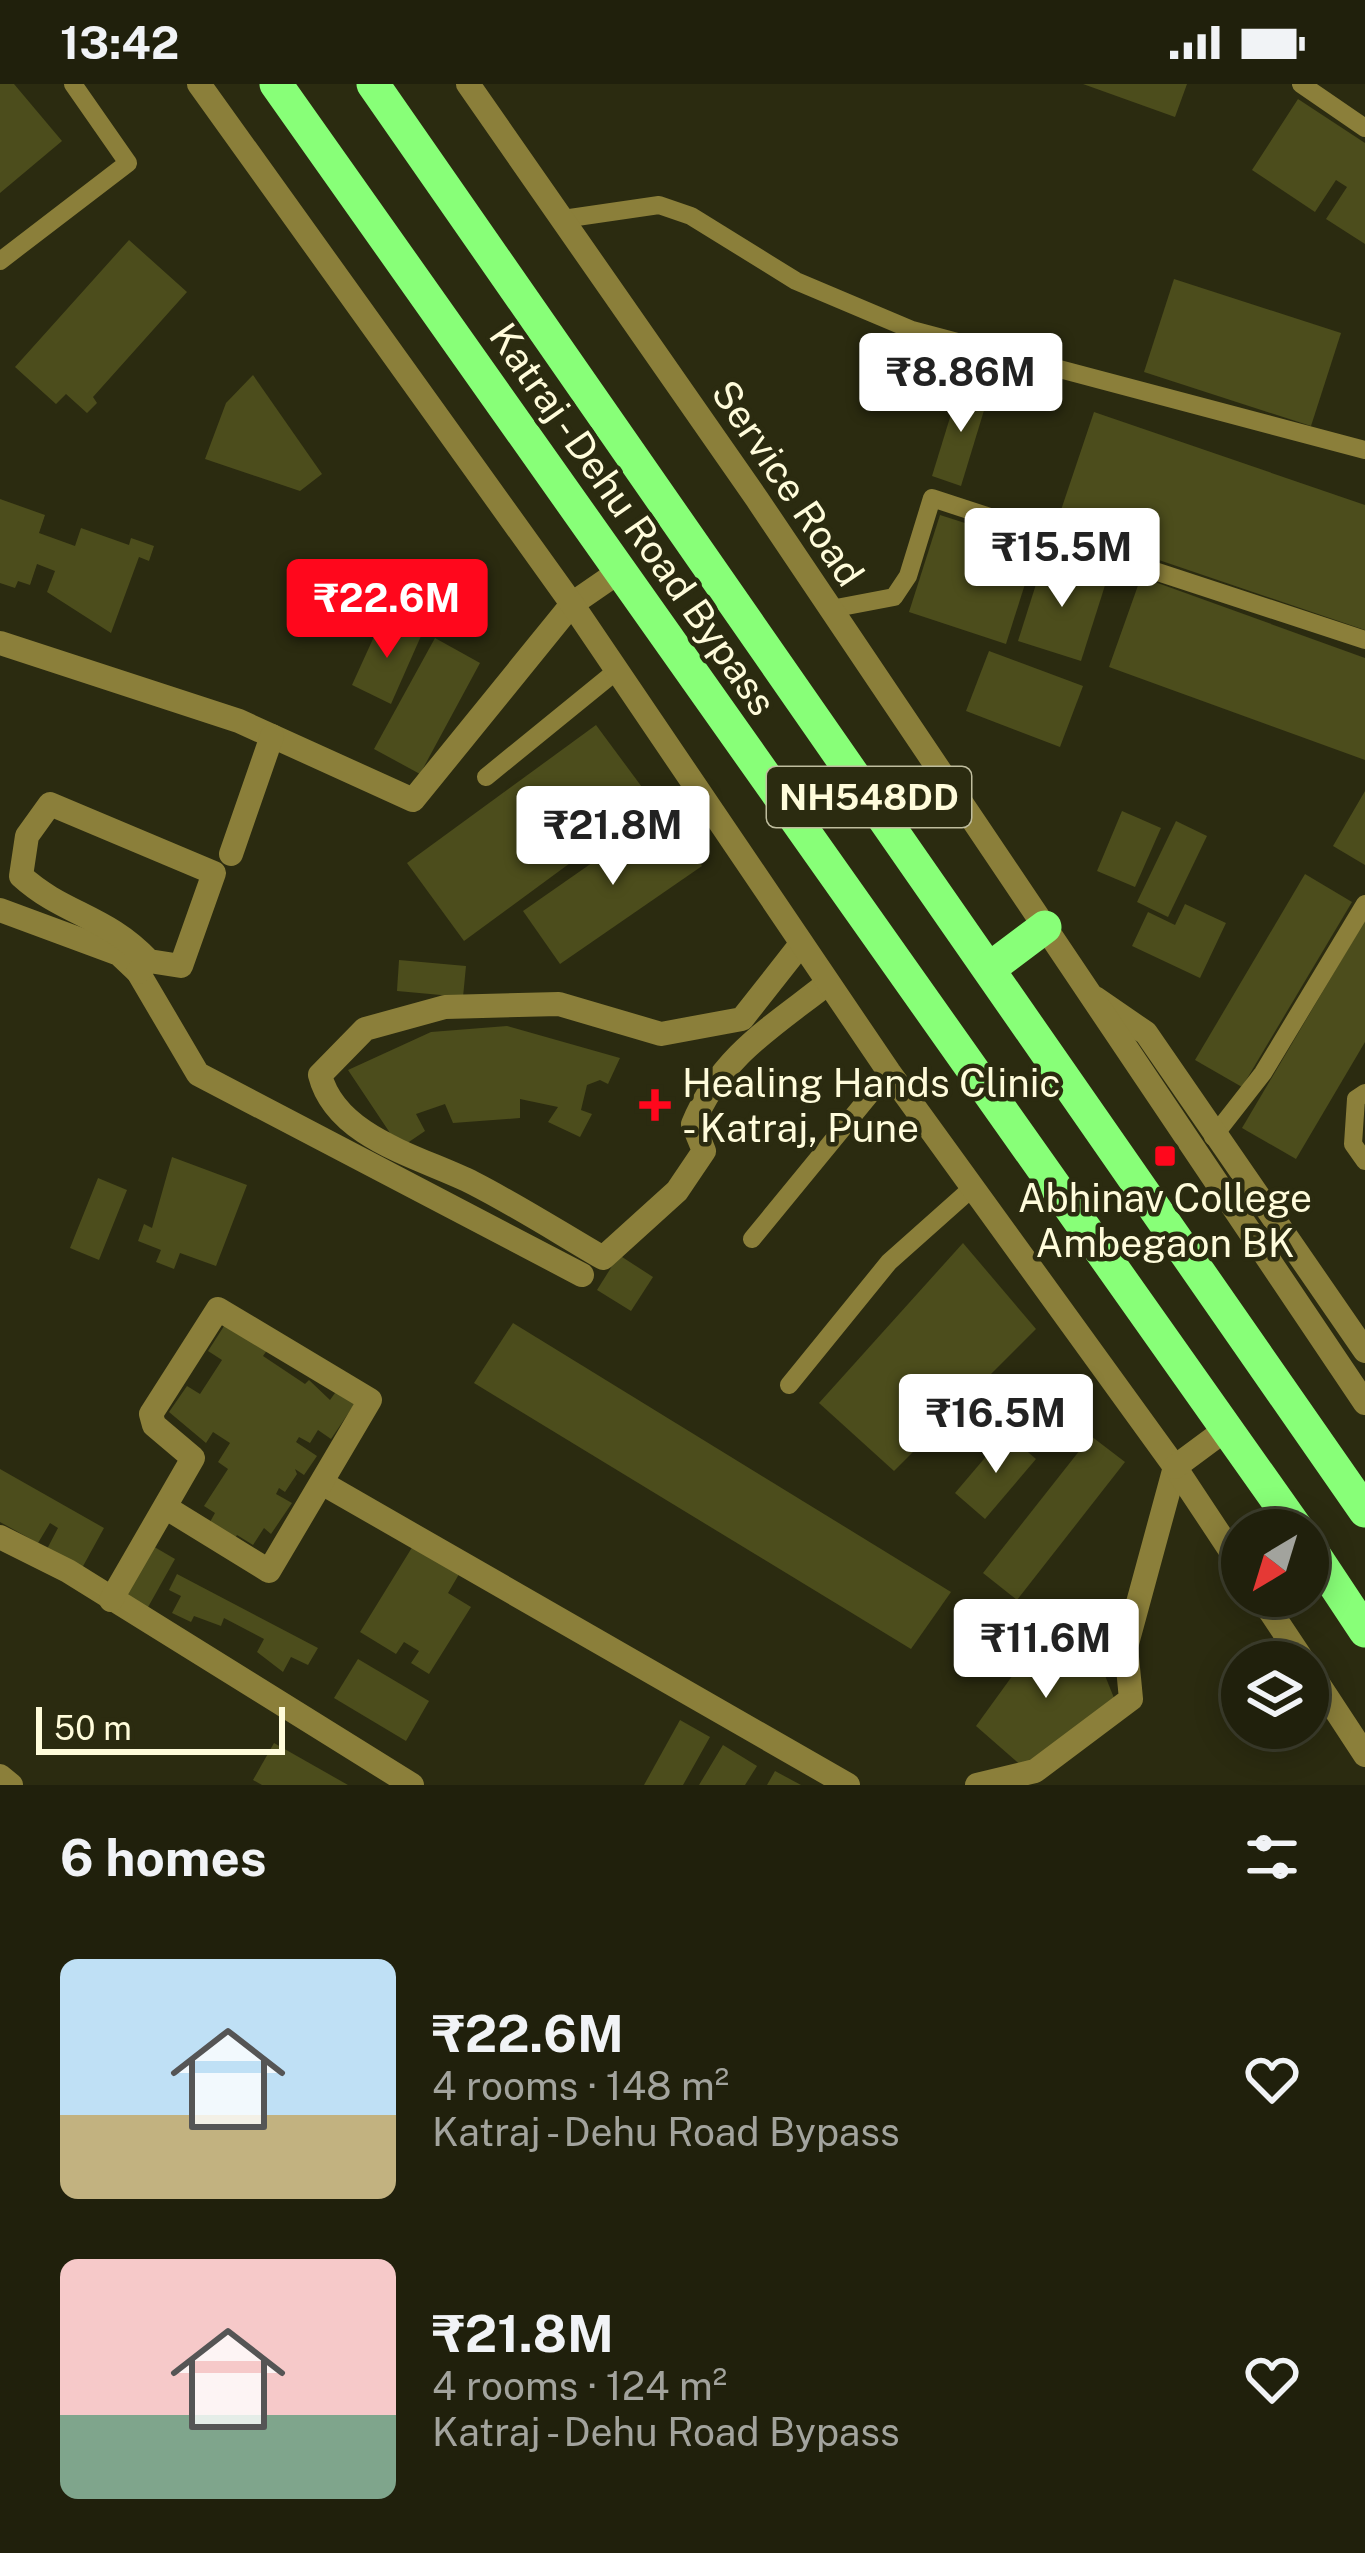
<!DOCTYPE html>
<html lang="en">
<head>
<meta charset="utf-8">
<style>
  body { margin:0; font-family:"Public Sans",sans-serif; background:#2d2d1a; color:#f1f3f6; height:100vh; display:flex; flex-direction:column; font-size:45px; white-space:nowrap }
  * { box-sizing:border-box; margin:0 }
  p { font-size:39px; color:#a2a39d }
  .icon { flex:none; width:66px; height:66px; fill:none; stroke:currentColor; stroke-width:2; stroke-linecap:round; stroke-linejoin:round }
  .map { position:relative; height:1701px; overflow:hidden }
  .sheet { display:flex; flex-direction:column; background:#20200c; flex:1 }
  .sheet>* { flex:none }
  .needle { width:78px; rotate:218deg }
  .tools { position:absolute; left:1221px; top:1425px; display:grid; gap:24px }
  .tools a { display:grid; place-items:center; width:108px; height:108px; border-radius:50%; background:#20200c; box-shadow:0 6px 30px #0003,0 0 0 3px #3d3e2d; font-size:60px }
  .scale { position:absolute; left:36px; bottom:30px; width:249px; box-sizing:border-box; padding-left:12px; border:6px solid #fffcdb; border-top:0; font-size:33px; line-height:42px; white-space:nowrap; color:#fffcdb; -webkit-text-stroke:9px #2b2b10; paint-order:stroke }
  .price { position:absolute; translate:-50% -102px; padding:0 27px; border-radius:12px; background:#fff; color:#222; font-size:39px; line-height:78px; filter:drop-shadow(0 3px 6px #0008) }
  .price::after { content:''; position:absolute; left:50%; top:72px; width:36px; height:27px; margin-left:-18px; background:inherit; clip-path:polygon(0 0,100% 0,50% 100%) }
  .price.current { background:#ff071c; color:#fff }
  ul { padding:0; list-style:none }
  li { display:flex; align-items:center; gap:36px; height:300px; padding:0 60px }
  li span { display:grid; place-items:center; flex:none; width:336px; height:240px; border-radius:18px; color:#555 }
  li>.icon { margin-inline-start:auto }
  span .icon { width:144px; height:144px; fill:#fffc; stroke-width:1 }
  li b { font-size:51px }
  h2 { display:flex; justify-content:space-between; align-items:center; height:144px; padding:0 60px; font-size:51px }
  .status { display:flex; justify-content:space-between; align-items:center; height:84px; padding:0 60px; background:#20200c; direction:ltr }
  .status svg { height:33px; fill:currentColor }
  .map>svg:first-child { display:block }
</style>
</head>
<body>
<div class="status"><b>13:42</b><svg viewBox="0 0 49 12"><path d="M0 12V9h3v3zM5 12V6h3v6zM10 12V3h3v9zM15 12V0h3v12zM26 1h20v11H26zM47 4h2v5h-2z"/></svg></div>
<div class="map">
<svg width="1365" height="1701" viewBox="0 0 1365 1701">
  <rect width="100%" height="100%" fill="#2b2b10"/>
  <g fill="#4c4d1c">
    <path d="M0,0h14l48,57 -62,52z"/>
    <path d="M1083,0h104l-12,33z"/>
    <path d="M1298,15l67,44v101l-39,-25 21,-32 -11,-7 -21,32 -63,-42z"/>
    <path d="M129,156l58,52 -94,105 4,6 -10,10 -21,-19 -10,10 -41,-37z"/>
    <path d="M1174,195l167,54 -30,93 -167,-54z"/>
    <path d="M253,291l69,99 -22,17 -95,-32 21,-56z"/>
    <path d="M960,301l29,9 -28,92 -29,-10z"/>
    <path d="M1094,328l271,93v125l-309,-105z"/>
    <path d="M0,415l45,16 -6,18 36,13 6,-18 48,17 2,-7 23,8 -5,15 -10,-4 -28,76 -64,-41 8,-21 -18,-7 -7,21 -12,-4 -3,7 -15,-5z"/>
    <path d="M940,431l97,31 -31,98 -97,-32z"/>
    <path d="M1044,475l63,20 -26,82 -63,-20z"/>
    <path d="M1141,493l224,81v102l-256,-93z"/>
    <path d="M382,535l39,17 -30,68 -39,-19z"/>
    <path d="M435,554l45,25 -60,111 -46,-25z"/>
    <path d="M989,567l94,35 -23,61 -94,-36z"/>
    <path d="M596,641l57,77 -189,139 -57,-78z"/>
    <path d="M1365,707v74l-32,-19z"/>
    <path d="M1122,727l39,17 -26,59 -38,-16z"/>
    <path d="M665,728l37,54 -142,98 -37,-53z"/>
    <path d="M1176,737l31,15 -39,81 -31,-15z"/>
    <path d="M1305,790l47,28 -110,185 -47,-27z"/>
    <path d="M1185,820l41,19 -26,55 -68,-32 16,-34 27,13z"/>
    <path d="M1365,836v122l-69,117 -54,-31z"/>
    <path d="M399,876l67,6 -3,31 -66,-6z"/>
    <path d="M507,942l113,32 -12,26 -8,-4 -13,5 -6,25 11,4 -12,23 -32,-15 10,-15 -38,-8v19l-67,5 -8,-19 -29,10 9,17 -25,17 -52,-78 83,-38z"/>
    <path d="M172,1073l75,28 -31,81 -36,-13 -6,16 -18,-7 5,-12 -23,-9 6,-17 8,4z"/>
    <path d="M98,1094l29,12 -28,70 -29,-12z"/>
    <path d="M963,1159l73,86 -142,142 -75,-68z"/>
    <path d="M619,1171l34,22 -22,34 -34,-21z"/>
    <path d="M226,1239l46,20 -9,13 42,28 4,-4 21,20 10,-14 18,13 -27,40 -13,-9 -8,13 -11,-6 -3,5 21,14 -13,19 -9,-6 2,5 -12,18 -6,-4 -3,6 16,9 -21,31 -7,-6 -11,17 -16,-10 -6,10 -21,-23 5,-9 -11,-7 24,-37 -10,-7 12,-19 -17,-11 -7,11 -37,-31 18,-26 13,8 22,-34 -14,-9z"/>
    <path d="M513,1239l438,269 -40,57 -437,-266z"/>
    <path d="M1006,1349l30,26 -51,60 -30,-26z"/>
    <path d="M1091,1352l34,26 -108,138 -34,-27z"/>
    <path d="M0,1385l104,59 -22,40 -35,-19 11,-21 -8,-5 -12,20 -38,-21z"/>
    <path d="M416,1457l46,28 -14,24 23,14 -42,67 -18,-11 8,-12 -15,-9 -8,12 -36,-22z"/>
    <path d="M151,1461l24,14 -32,57 -24,-13z"/>
    <path d="M177,1490l141,74 -10,17 -17,-8 -8,15 -26,-20 7,-13 -40,-21 -3,8 -27,-10 -3,6 -19,-9 9,-17 -12,-6z"/>
    <path d="M1042,1551l58,28 16,40 -92,65 -48,-42z"/>
    <path d="M358,1575l71,42 -23,40 -72,-43z"/>
    <path d="M680,1636l30,17 -27,48h-39z"/>
    <path d="M274,1659l74,42h-86l-9,-5z"/>
    <path d="M723,1661l34,21 -12,19h-46z"/>
    <path d="M775,1687l26,14h-34z"/>
  </g>
  <g fill="none" stroke-linecap="round" stroke-linejoin="round">
    <g stroke="#8b7f3a" stroke-width="18">
      <path d="M1301,0l64,44"/>
      <path d="M563,135l96,-14 32,11 105,65 116,49 453,120"/>
      <path d="M0,177l128,-98 -55,-79"/>
      <path d="M831,525l63,-12 14,-21 24,-78 433,142"/>
      <path d="M486,693l129,-105"/>
      <path d="M1365,1009l-9,6 -3,45 12,17"/>
      <path d="M1213,1053l50,-64 102,-169"/>
      <path d="M752,1155l137,-167"/>
      <path d="M789,1301l100,-123 82,-73"/>
    </g>
    <g stroke="#8b7f3a" stroke-width="24">
      <path d="M0,559l239,78 174,79 159,-196 45,-31"/>
      <path d="M231,770l41,-118"/>
      <path d="M0,826l119,44 19,18 60,102 384,201"/>
      <path d="M801,860l-59,75 -81,15 -102,-30 -114,3 -80,22 -45,46c16,63 101,82 153,108 45,23 87,50 130,75l74,-67 27,-40 -11,-27c28,-68 79,-97 135,-141"/>
      <path d="M138,888l11,-11 32,5 33,-93 -164,-69 -23,32 -6,40c43,39 85,39 128,85"/>
      <path d="M1095,914l51,35 219,318"/>
      <path d="M322,1399l526,302"/>
      <path d="M0,1453l68,34 344,214"/>
      <path d="M111,1516l82,-142 -39,-33 -3,-11 67,-105 152,91 -101,171 -104,-64"/>
      <path d="M0,1692l11,9"/>
      <path d="M977,1701l58,-14 96,-72 -5,-52 49,-180"/>
    </g>
    <g stroke="#8b7f3a" stroke-width="24">
      <path d="M199,0l373,520 317,468 286,395 67,101"/>
      <path d="M468,0l289,415 608,904"/>
      <path d="M1175,1383l54,-40"/>
      <path d="M1260,1512l44,66"/>
      <path d="M1308,1584l57,87"/>
    </g>
    <g stroke="#88ff78" stroke-width="33">
      <path d="M276,0l1022,1446"/>
      <path d="M373,0l992,1427"/>
      <path d="M989,885l56,-42"/>
      <path d="M1308,1461l57,86"/>
    </g>
  </g>
  <g fill="#ff071c" stroke="#2b2b10" stroke-width="4.5">
    <path d="M649 1003h12v12h12v12h-12v12h-12v-12h-12v-12h12z"/>
    <rect x="1153" y="1060" width="24" height="24" rx="6"/>
  </g>
  <g text-anchor="middle" stroke-width="9" stroke-linejoin="round" paint-order="stroke">
    <rect fill="#2b2b10" stroke="#bfbd9e" stroke-width="3" x="767" y="683" width="204" height="60" rx="9"/>
    <g font-size="36" font-weight="bold" fill="#fffcdb">
      <text x="869" y="726">NH548DD</text>
    </g>
    <g font-size="39" fill="#fffcdb" stroke="#2b2b10">
      <text transform="translate(788 399) rotate(56)" y="14">Service Road</text>
      <text transform="translate(633 435) rotate(55)" y="14">Katraj - Dehu Road Bypass</text>
    </g>
    <g font-size="39" fill="#fffcdb" stroke="#2b2b10" text-anchor="start">
      <text x="682" y="1013">Healing Hands Clinic<tspan x="682" dy="45">- Katraj, Pune</tspan></text>
      <text x="1165" y="1128" text-anchor="middle">Abhinav College<tspan x="1165" dy="45">Ambegaon BK</tspan></text>
    </g>
  </g>
</svg>
<div class="tools">
<a><svg class="needle" viewBox="-14 -14 28 28"><path d="M0-13l5 13h-10z" fill="#e53935"/><path d="M0 13l5-13h-10z" fill="#a2a39d"/></svg></a>
<a><svg class="icon" aria-label="layers" viewBox="0 0 24 24"><path d="M12 4l9 5-9 5-9-5zM3 14l9 5 9-5"/></svg></a>
</div>
<div class="scale">50 m</div>
<b class="price" style="left:961px;top:351px">₹8.86M</b>
<b class="price" style="left:1062px;top:526px">₹15.5M</b>
<b class="price current" style="left:387px;top:577px">₹22.6M</b>
<b class="price" style="left:613px;top:804px">₹21.8M</b>
<b class="price" style="left:996px;top:1392px">₹16.5M</b>
<b class="price" style="left:1046px;top:1617px">₹11.6M</b>
</div>
<section class="sheet">
<h2>6 homes<svg class="icon" aria-label="filters" viewBox="0 0 24 24"><path d="M4 7h16M4 17h16"/><circle cx="9" cy="7" r="2"/><circle cx="15" cy="17" r="2"/></svg></h2>
<ul>
<li><span style="background:linear-gradient(#bfe0f5 65%,#c2b280 0)"><svg class="icon" aria-label="home" viewBox="0 0 24 24"><path d="M3 11l9-7 9 7M6 9v11h12V9"/></svg></span><div><b>₹22.6M</b><p>4 rooms · 148 m²</p><p>Katraj - Dehu Road Bypass</p></div><svg class="icon" aria-label="heart" viewBox="0 0 24 24"><path d="M12 20l-8-8c-3-5 5-10 8-4 3-6 11-1 8 4z"/></svg></li>
<li><span style="background:linear-gradient(#f6c9c9 65%,#7fa58c 0)"><svg class="icon" aria-label="home" viewBox="0 0 24 24"><path d="M3 11l9-7 9 7M6 9v11h12V9"/></svg></span><div><b>₹21.8M</b><p>4 rooms · 124 m²</p><p>Katraj - Dehu Road Bypass</p></div><svg class="icon" aria-label="heart" viewBox="0 0 24 24"><path d="M12 20l-8-8c-3-5 5-10 8-4 3-6 11-1 8 4z"/></svg></li>
</ul>
</section>
</body>
</html>
